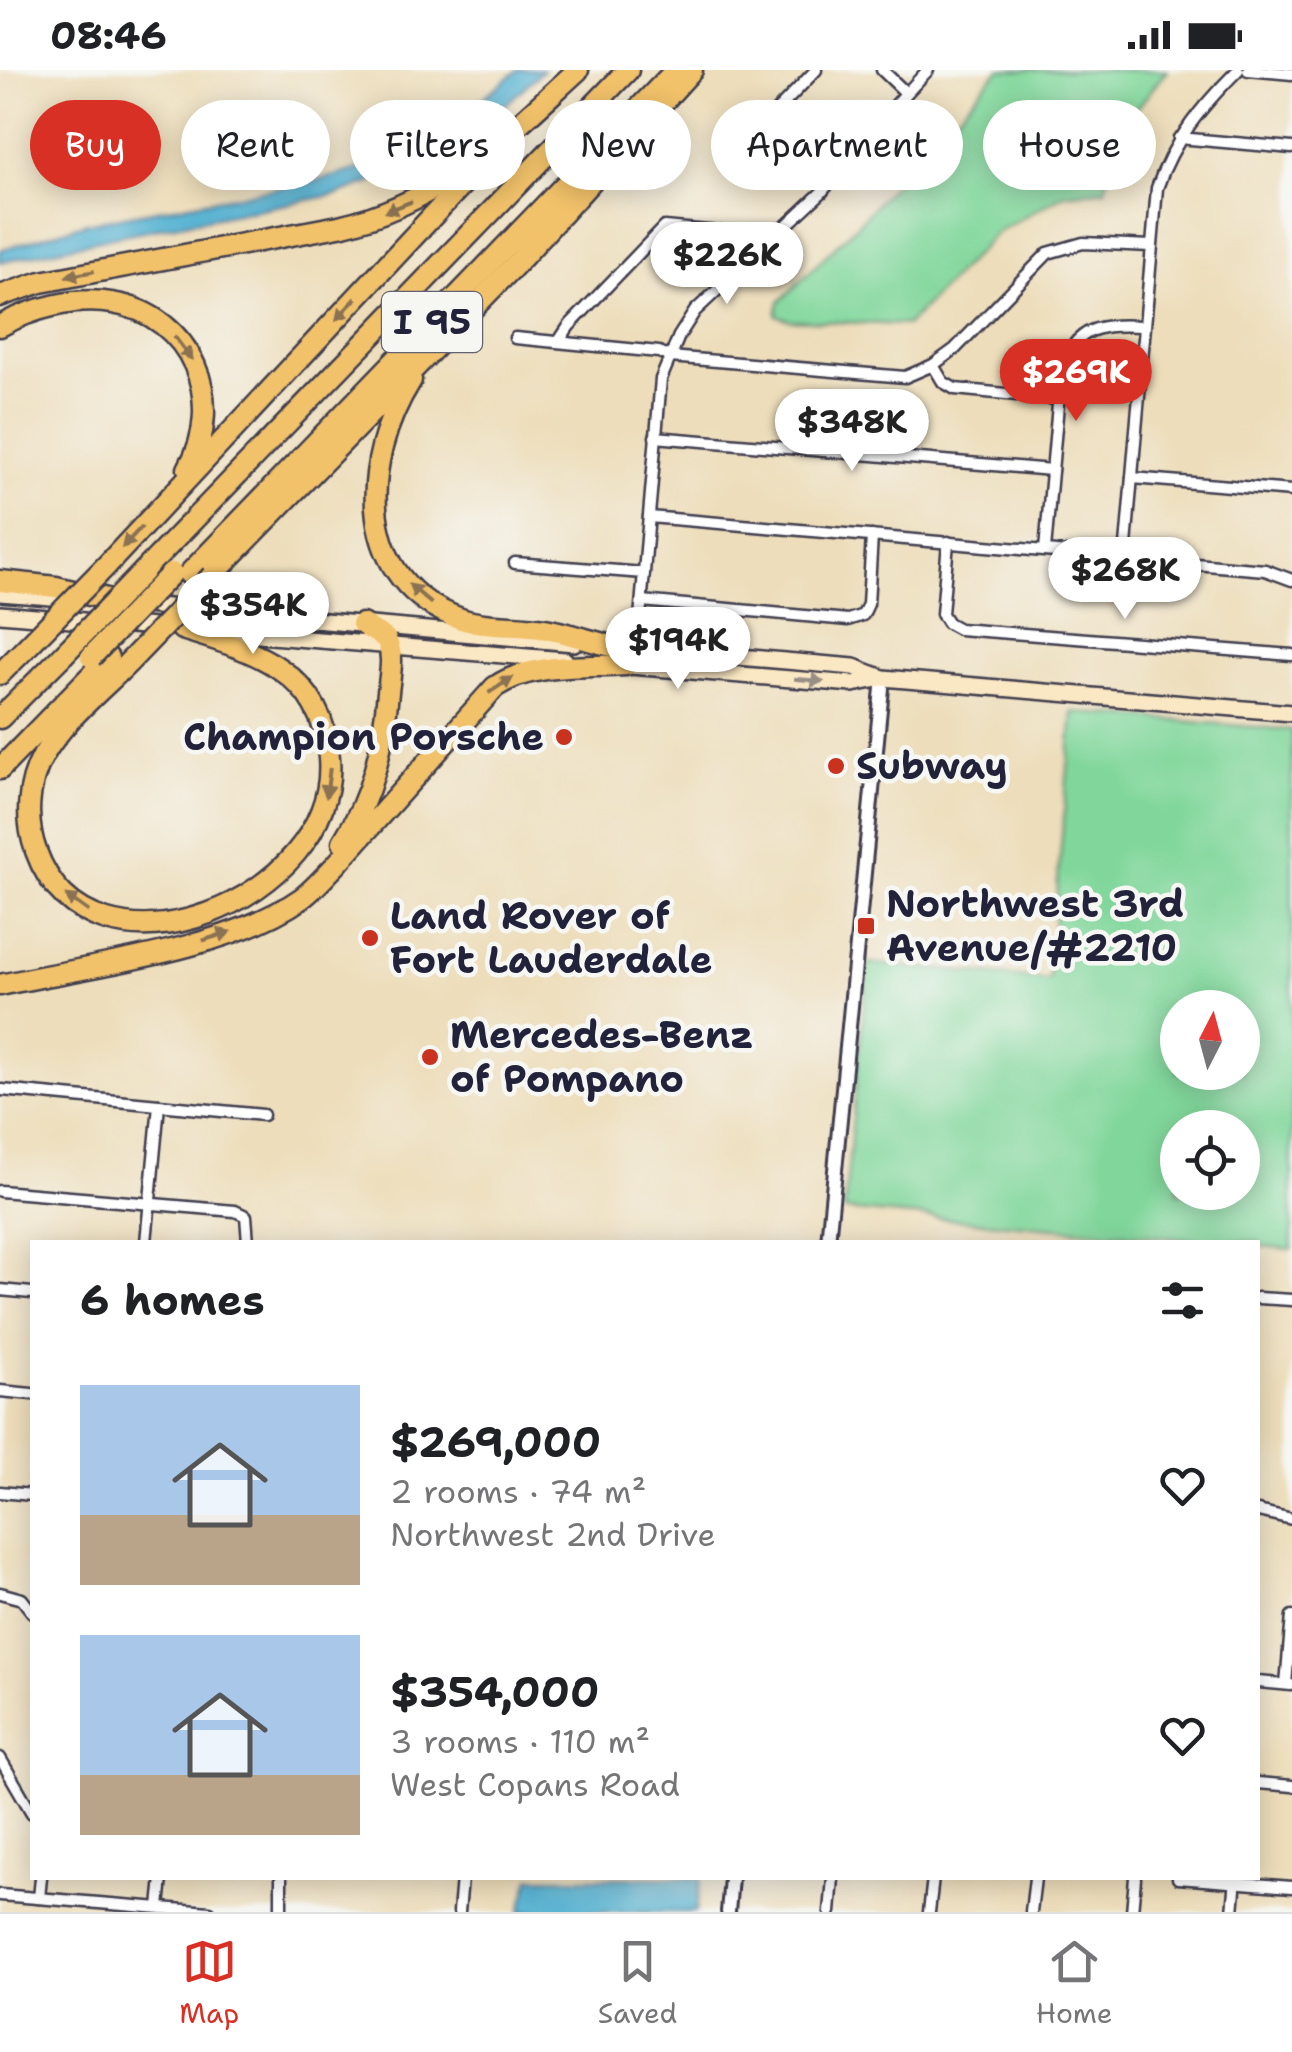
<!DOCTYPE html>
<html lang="en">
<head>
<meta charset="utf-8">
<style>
  body { margin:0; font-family:"Shantell Sans",sans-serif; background:#f6f6f6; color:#202124; height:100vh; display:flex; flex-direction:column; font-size:38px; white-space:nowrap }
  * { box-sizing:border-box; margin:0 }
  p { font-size:32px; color:#757577 }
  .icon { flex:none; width:55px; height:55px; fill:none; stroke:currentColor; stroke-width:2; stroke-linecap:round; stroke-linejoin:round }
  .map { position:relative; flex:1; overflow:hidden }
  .panel { position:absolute; left:30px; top:1170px; width:1230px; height:640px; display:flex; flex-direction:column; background:#fff; border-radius:0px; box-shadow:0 5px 25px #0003 }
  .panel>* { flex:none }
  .guide { position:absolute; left:30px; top:30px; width:1232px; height:90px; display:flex; gap:20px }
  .needle { width:65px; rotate:6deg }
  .controls { position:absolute; left:1160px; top:920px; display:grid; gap:20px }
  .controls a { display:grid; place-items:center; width:100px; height:100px; border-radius:50%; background:#fff; box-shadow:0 5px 25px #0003; font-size:50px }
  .price { position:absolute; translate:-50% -85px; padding:0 22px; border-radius:35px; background:#fff; color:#222; font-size:32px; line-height:65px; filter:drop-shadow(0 2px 5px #0008) }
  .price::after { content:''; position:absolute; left:50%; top:60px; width:30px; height:22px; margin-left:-15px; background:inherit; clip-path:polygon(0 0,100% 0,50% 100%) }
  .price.on { background:#d93025; color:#fff }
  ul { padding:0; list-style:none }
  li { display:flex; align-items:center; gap:30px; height:250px; padding:0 50px }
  li span { display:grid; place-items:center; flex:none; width:280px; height:200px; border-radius:0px; color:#555 }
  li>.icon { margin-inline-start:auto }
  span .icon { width:120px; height:120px; fill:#fffc; stroke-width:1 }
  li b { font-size:42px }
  h2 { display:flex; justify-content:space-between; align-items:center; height:120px; padding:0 50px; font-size:42px }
  .chip { padding:0 35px; border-radius:45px; background:#fff; box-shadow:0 5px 25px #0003; font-size:35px; line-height:90px }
  .chip.on { background:#d93025; color:#fff }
  .status { display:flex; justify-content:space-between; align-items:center; height:70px; padding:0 50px; background:#fff; direction:ltr }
  .status svg { height:28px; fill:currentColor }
  .dock { display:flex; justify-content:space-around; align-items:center; height:140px; border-top:2px solid #e0e0e0; background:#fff; font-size:28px; color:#757577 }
  .dock a { display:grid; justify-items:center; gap:5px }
  .dock .on { color:#d93025 }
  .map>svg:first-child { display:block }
</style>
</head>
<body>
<div class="status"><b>08:46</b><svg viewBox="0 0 49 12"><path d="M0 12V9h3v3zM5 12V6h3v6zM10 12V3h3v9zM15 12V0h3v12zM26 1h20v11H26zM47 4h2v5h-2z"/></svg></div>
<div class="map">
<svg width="1292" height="1842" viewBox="0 0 1292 1842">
  <rect width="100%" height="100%" fill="#f6f6f2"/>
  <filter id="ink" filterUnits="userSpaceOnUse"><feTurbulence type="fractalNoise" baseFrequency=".01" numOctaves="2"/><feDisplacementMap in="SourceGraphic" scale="20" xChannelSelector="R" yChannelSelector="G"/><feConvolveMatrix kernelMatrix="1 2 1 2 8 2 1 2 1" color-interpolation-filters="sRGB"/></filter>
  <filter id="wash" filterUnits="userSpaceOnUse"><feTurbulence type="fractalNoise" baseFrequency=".0048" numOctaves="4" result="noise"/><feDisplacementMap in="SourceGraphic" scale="40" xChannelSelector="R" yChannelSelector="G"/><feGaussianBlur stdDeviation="2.25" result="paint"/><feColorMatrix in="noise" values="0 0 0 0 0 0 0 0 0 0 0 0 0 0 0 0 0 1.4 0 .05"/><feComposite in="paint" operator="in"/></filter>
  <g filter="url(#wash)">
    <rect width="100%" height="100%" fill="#edddba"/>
    <g fill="#81d79b" stroke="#527c6b" stroke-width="2.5" fill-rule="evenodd">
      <path d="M999,0h168l-47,60 -15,59 -41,5 -67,38 -90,93 -117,-5 -14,-5 3,-13 75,-74z"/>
      <path d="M1073,642l219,18v519l-34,-3v-4h-42l-372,-32 24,-247 181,17zM1178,938h64v64h-64zM1178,1058h64v64h-64z"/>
    </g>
    <g fill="#53b1d1" stroke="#3a6a86" stroke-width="2.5">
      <path d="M518,0h25l-69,64 -59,33 -76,27 -212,40 -127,28v-12l87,-27 233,-43 81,-23 34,-20z"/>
      <path d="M530,1808h171l-5,34h-176z"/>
    </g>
  </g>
  <g filter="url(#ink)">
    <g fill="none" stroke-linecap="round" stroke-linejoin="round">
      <defs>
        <g id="minor">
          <path d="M882,0l24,23"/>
          <path d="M1248,0l44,4"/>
          <path d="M769,49l47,-49"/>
          <path d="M1179,68l113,10"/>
          <path d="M515,268l144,14 11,5 235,20 28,-12 22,-16 93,-96 35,-10 68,3"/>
          <path d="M559,271l10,-15 95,-99 111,10"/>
          <path d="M933,295l10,17 12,7 103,10"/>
          <path d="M655,367l397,33"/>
          <path d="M1132,408l160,13"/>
          <path d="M649,447l616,53 27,10"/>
          <path d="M948,472l-6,72 6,9 11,6 333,26"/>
          <path d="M1045,480l16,-179c14,-46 41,-47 83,-45"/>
          <path d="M1125,487l32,-369c17,-49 45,-82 81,-118"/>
          <path d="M515,493l129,10"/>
          <path d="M642,531l206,19 15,-5 5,-11 4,-68"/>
          <path d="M639,559l22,-250 18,-43 16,-25 127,-119 42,-53 64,-69"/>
          <path d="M2,1020l261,25"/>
          <path d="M0,1121l235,20 11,5 2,26"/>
          <path d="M146,1172l13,-137"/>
          <path d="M0,1220l32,3"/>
          <path d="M1258,1228l34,2"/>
          <path d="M0,1321l32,3"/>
          <path d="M0,1422l32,3"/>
          <path d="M1258,1441l34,8"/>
          <path d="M0,1523l22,6 10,13"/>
          <path d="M1258,1612l33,3"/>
          <path d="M1286,1614l6,-68"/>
          <path d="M0,1688l32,55"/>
          <path d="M1258,1713l34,3"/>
          <path d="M1178,1808l114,9"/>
          <path d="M0,1825l210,17"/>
          <path d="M39,1828l2,-20"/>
          <path d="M159,1837l3,-29"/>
          <path d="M281,1842v-34"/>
          <path d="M459,1842l3,-34"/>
          <path d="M830,1842l3,-34"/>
          <path d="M929,1842l4,-34"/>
          <path d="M1031,1842l4,-34"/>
          <path d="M1132,1842l3,-34"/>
          <path d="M1233,1842l3,-34"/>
        </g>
        <g id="tertiary">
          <path d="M828,1172l55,-564"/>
          <path d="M728,1842l3,-34"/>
        </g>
        <g id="secondary">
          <path d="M0,523l76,6"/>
          <path d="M134,534l440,39"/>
          <path d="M0,544l167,14"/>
          <path d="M210,561l355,29"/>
          <path d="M602,575l252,22 29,11 409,35"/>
          <path d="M618,595l235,19 30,-6"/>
        </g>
        <g id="motorway">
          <path d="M0,226l41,-14 298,-56c104,-24 163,-87 239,-156"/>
          <path d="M0,256c33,-18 75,-29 112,-23 80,12 115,99 76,166"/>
          <path d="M411,310c-51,81 -57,202 50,239 27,9 57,5 84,10 23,4 45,12 67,17"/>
          <path d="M106,496l363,-389"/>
          <path d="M144,501l484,-501"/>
          <path d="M189,504l487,-504"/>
          <path d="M212,506l307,-315 173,-191"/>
          <path d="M0,511l56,6 72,17"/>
          <path d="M130,591c-28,29 -67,59 -87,95 -16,29 -18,64 -7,95 54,151 305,47 293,-93 -7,-88 -75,-107 -147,-129"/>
          <path d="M0,604l23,-23"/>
          <path d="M0,648l63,-63"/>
          <path d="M0,699l108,-111"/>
          <path d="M343,772c30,-47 40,-95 45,-150 2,-19 7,-38 -3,-54l-23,-14"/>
          <path d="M0,915c89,-19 228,-35 302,-87 12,-9 22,-21 33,-32l160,-179c37,-25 88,-19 131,-22"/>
        </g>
      </defs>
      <use href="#minor" stroke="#403e4e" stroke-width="15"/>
      <use href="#tertiary" stroke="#403e4e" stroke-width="18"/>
      <use href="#secondary" stroke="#403e4e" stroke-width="20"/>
      <use href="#motorway" stroke="#403e4e" stroke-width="25"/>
      <use href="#minor" stroke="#fff" stroke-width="10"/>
      <use href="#tertiary" stroke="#fff" stroke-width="12"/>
      <use href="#secondary" stroke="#fae7c3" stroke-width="15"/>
      <use href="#motorway" stroke="#f2c26a" stroke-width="20"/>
      <defs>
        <g id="motorway-bridge">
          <path d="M23,581l83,-85"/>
          <path d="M63,585l81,-84"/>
          <path d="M91,587l81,-84"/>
          <path d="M130,591l82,-85"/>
        </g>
      </defs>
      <use href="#motorway-bridge" stroke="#403e4e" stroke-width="25" stroke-linecap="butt"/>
      <use href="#motorway-bridge" stroke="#f2c26a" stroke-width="20"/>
    </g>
    <defs><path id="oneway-solid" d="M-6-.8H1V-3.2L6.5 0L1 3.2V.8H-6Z" transform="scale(2.5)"/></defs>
    <g fill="#8a7252">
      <use href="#oneway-solid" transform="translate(398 137) rotate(158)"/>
      <use href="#oneway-solid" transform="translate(80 204) rotate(169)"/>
      <use href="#oneway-solid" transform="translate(346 239) rotate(133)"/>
      <use href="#oneway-solid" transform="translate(183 278) rotate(53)"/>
      <use href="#oneway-solid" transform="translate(132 467) rotate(133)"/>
      <use href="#oneway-solid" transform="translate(420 524) rotate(-139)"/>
      <use href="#oneway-solid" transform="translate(501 615) rotate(-33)"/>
      <use href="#oneway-solid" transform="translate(328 713) rotate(97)"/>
      <use href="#oneway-solid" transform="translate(77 833) rotate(-144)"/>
      <use href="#oneway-solid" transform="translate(217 866) rotate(-18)"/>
    </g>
    <use fill="#998e86" href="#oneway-solid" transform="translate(809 610) rotate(5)"/>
  </g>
  <g fill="#c8321e" stroke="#f6f6f2" stroke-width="4">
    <circle cx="564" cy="667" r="10"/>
    <circle cx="836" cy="696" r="10"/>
    <rect x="856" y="846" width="20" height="20" rx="5"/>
    <circle cx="370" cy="868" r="10"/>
    <circle cx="430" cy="987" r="10"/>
  </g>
  <g text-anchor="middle" stroke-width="9" stroke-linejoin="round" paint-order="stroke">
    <rect fill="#f6f6f2" stroke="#626272" stroke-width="2.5" x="382" y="222" width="100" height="60" rx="8"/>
    <g font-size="35" font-weight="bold" fill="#22223b">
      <text x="432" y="264">I 95</text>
    </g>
    <g font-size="38" font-weight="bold" fill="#22223b" stroke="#f6f6f2" text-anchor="start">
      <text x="544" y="680" text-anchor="end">Champion Porsche</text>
      <text x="856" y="709">Subway</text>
      <text x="886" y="847">Northwest 3rd<tspan x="886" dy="44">Avenue/#2210</tspan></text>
      <text x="390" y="859">Land Rover of<tspan x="390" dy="44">Fort Lauderdale</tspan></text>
      <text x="450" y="978">Mercedes-Benz<tspan x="450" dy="44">of Pompano</tspan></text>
    </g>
  </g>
</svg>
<div class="controls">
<a><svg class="needle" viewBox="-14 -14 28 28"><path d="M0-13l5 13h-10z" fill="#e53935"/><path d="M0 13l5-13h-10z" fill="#757577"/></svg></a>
<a><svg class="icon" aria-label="locate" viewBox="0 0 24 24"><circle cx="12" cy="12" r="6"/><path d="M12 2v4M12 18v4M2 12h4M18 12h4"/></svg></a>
</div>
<b class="price" style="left:727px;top:237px">$226K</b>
<b class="price on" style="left:1076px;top:354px">$269K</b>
<b class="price" style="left:852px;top:404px">$348K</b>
<b class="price" style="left:1125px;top:552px">$268K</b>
<b class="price" style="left:253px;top:587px">$354K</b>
<b class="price" style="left:678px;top:622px">$194K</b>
<div class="guide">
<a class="chip on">Buy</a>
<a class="chip">Rent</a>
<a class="chip">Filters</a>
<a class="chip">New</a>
<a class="chip">Apartment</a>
<a class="chip">House</a>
</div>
<section class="panel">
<h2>6 homes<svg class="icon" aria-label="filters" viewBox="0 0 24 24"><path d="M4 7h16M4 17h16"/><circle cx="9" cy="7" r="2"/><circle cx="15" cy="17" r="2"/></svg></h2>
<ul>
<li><span style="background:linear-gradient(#a9c7e8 65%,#b9a48a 0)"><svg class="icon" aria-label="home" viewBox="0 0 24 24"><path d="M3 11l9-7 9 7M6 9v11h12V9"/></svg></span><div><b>$269,000</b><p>2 rooms · 74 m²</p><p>Northwest 2nd Drive</p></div><svg class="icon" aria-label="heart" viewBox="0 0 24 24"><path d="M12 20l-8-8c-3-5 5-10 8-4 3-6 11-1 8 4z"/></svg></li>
<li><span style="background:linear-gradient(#a9c7e8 70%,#b9a48a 0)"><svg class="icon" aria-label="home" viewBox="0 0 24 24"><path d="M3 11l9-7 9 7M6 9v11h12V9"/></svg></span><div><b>$354,000</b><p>3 rooms · 110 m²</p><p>West Copans Road</p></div><svg class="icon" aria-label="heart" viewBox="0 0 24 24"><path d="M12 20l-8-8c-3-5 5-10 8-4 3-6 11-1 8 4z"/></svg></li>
</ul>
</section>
</div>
<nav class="dock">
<a class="on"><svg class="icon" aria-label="map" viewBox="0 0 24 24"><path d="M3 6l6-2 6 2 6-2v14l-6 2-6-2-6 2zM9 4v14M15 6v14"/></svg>Map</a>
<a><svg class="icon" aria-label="saved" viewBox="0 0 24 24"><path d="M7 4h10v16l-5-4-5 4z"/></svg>Saved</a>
<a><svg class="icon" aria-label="home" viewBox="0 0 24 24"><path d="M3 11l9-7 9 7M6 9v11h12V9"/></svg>Home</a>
</nav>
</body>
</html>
